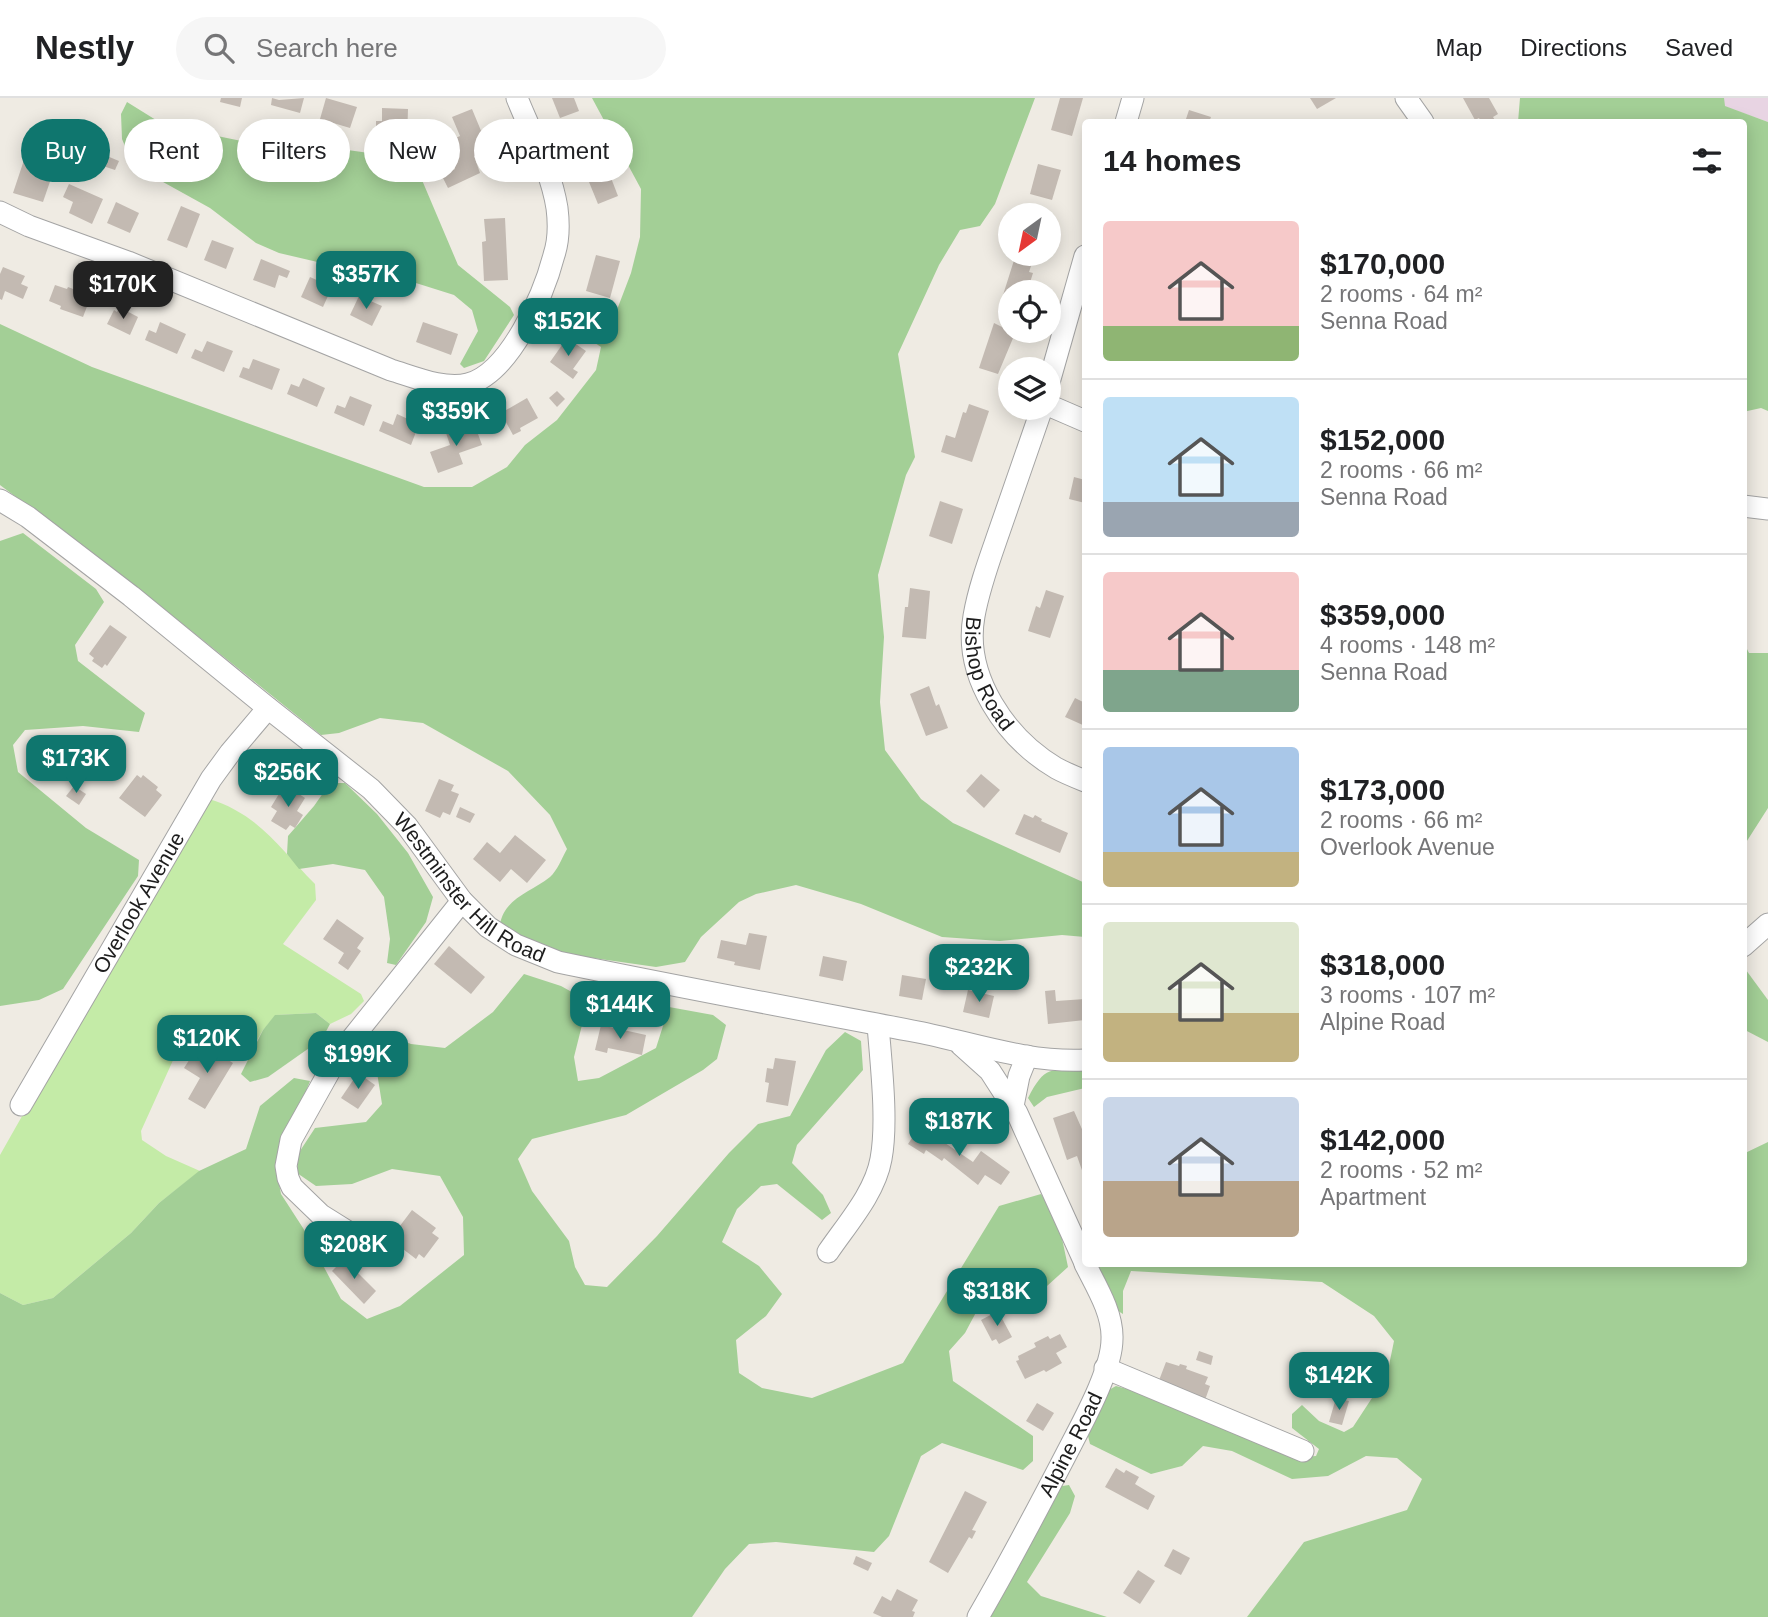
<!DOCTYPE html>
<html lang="en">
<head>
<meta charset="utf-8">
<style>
  body { margin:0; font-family:Helvetica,sans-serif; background:#f6f6f6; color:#202124; height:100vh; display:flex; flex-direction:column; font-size:26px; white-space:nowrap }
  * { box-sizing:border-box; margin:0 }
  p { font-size:23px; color:#757577 }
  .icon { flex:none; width:38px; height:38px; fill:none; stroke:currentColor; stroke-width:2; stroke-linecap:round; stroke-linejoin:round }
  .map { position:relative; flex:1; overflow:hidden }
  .panel { position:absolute; left:1082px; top:21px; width:665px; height:1148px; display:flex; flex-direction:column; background:#fff; border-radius:7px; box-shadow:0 4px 18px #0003 }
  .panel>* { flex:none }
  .top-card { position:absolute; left:21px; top:21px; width:665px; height:63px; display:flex; gap:14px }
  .needle { width:46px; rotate:213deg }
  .tools { position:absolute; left:998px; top:105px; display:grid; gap:14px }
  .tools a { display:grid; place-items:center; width:63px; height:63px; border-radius:50%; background:#fff; box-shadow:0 4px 18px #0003; font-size:35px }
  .price { position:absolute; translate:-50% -60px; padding:0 16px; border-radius:14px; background:#0f766e; color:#fff; font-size:23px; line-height:46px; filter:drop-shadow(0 2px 4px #0008) }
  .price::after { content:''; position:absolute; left:50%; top:42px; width:21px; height:16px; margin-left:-10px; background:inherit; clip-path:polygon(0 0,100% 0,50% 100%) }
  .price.active { background:#222; color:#fff }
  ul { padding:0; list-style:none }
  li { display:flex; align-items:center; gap:21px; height:175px; padding:0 21px }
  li+li { border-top:2px solid #e0e0e0 }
  li span { display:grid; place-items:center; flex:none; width:196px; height:140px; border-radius:7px; color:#555 }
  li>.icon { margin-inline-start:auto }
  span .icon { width:84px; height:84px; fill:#fffc; stroke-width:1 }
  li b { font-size:30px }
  h2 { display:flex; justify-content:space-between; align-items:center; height:84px; padding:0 21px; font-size:30px }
  .pill { padding:0 24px; border-radius:32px; background:#fff; box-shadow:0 4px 18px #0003; font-size:24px; line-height:63px }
  .pill.active { background:#0f766e; color:#fff }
  header { display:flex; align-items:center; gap:42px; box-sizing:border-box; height:98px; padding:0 35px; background:#fff; border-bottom:2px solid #e0e0e0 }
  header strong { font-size:33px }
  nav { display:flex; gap:38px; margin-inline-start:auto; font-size:24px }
  .search { width:490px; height:63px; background:#f6f6f6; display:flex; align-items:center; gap:18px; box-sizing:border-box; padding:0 24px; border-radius:38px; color:#757577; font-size:26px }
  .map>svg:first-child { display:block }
</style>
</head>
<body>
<header>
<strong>Nestly</strong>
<div class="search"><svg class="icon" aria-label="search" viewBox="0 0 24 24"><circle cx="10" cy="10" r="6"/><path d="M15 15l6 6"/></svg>Search here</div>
<nav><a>Map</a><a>Directions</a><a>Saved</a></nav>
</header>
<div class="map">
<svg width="1768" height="1519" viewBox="0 0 1768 1519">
  <rect width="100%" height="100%" fill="#efebe3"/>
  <path fill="#e8d4e3" d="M1724,0h44v24l-44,-16z"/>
  <path fill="#c4eba7" d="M209,701c50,15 71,50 106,85l1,16 -33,44 78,50 3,7 -13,13 -21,10 -14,-11 -40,2 -13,15 -14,24 -49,-22 -8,-2 -8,6 -43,95 1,9 24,16 34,15 -41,32 -28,30 -78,65 -30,7 -23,-12v-138l89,-157z"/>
  <g fill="#a3cf96">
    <path d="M592,0h443l-40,106 -15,22 -20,4 -21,35 -41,89 17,103 -9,18 -28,100 6,62 -4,65 5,48 36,49 32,24 132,60v54l-23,-2 -62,6 -58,-4 -81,-33 -65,-19 -40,9 -17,8 -38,35 -16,25 -29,5 -91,-13 -39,-13 -26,-17c5,-26 31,-32 50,-47 7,-6 12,-19 17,-28l-17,-34 -42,-44 -85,-48 -43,-5 -41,15 -18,2 -173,-139 -148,-111v-161l92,43 332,120h48l35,-20 18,-22 32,-25 39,-50 5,-23 -45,-30 -4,-5 6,-9 37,16 20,-4 16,-42 9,-36 1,-48z"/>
    <path d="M1520,0h204l1,8 43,16v289l-7,-3 -18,4v-290h-225z"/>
    <path d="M127,4l37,23 97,20h51l57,8 50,20 39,92 52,42 4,8 -30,46 -20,7 -4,-4 18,-33 -6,-21 -18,-15 -73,-23 -32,-14 -23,6 -47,-11 -23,-10 -46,-35 -56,-31 -24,-19 -8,-19 -1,-25z"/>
    <path d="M23,435l73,56 8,13 -29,43 3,16 67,52 -6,19 -56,-6 -58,4 -12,15 5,27 68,56 53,32 -1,16 -75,113 -24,11 -39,6v-465z"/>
    <path d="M1743,543l6,12h19v155l-23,36 -2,11z"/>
    <path d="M335,685h10l32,31 31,39 25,44 -7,25 -30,43 -9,-2 3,-24 -6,-42 -19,-27 -32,-6 -34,5 -12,-15 1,-18 26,-30 12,-17z"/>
    <path d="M1743,868l25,34v42l-25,-13z"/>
    <path d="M524,876l37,12 27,15 -14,56 4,24 21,-3 57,-30 13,-41 44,8 13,10 -9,34 -14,11 -77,45 -94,24 -14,20 14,32 37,50 6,26 10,18 22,2 50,-51 72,-83 29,-29 32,-8 36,-66 19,-18 16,9 2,29 -66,75 -5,18 31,32 8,18 -9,7 -45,-36 -16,2 -24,23 -15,33 37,24 23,28 -16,22 -30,24 3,33 23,15 50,10 91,-35 96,-157 42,-12 18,30 9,43 -21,19 -55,7 -11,10 -16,30 -16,18 4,30 80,55v25l-10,9 -81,-27 -21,13 -32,80 -15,16 -98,-10 -27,2 -24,25 -33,48h-692v-324l23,12 30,-7 78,-65 28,-30 40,-32 47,-22 14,-43 34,-28 16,3 -34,86 5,27 22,34 38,71 26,20 33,-13 64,-51 -1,-38 -23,-41 -48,-7 -40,15 -36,2 -19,-13 1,-19 17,-26 51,-6 16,-18 -6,-38 -12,-21 21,-11 26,10 34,4 48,-36z"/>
    <path d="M316,915l14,11 -8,15 -54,38 -18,5 -9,-8 22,-44 12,-15z"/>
    <path d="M1085,971v19l-38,9 -13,10 -6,-9c17,-33 22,-28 57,-29z"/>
    <path d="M1768,1044v475h-521l57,-75 103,-32 15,-31 -25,-21 -31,-2 -38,20 -36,3 -60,-28 -29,-5 -21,20 -31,8 -61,-30 -2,-8 19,-45 9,-5 22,6 164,65 14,-1 3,-7 -27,-21v-14l10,-9 17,16 25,11 9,-5 34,-52 7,-34 -20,-25 -52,-34 -191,-11 -8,20v23l-13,-8 -17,-42h650v-110z"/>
    <path d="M1069,1387l6,11 -5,17 -43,69 14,14 66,21h-118l67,-130z"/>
  </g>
  <g fill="#c3bab2">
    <path d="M221,0h21l-2,9 -20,-5z"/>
    <path d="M272,0l7,2 25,-2 -4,15 -29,-8z"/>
    <path d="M326,0l31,9 -7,21 -30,-9z"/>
    <path d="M552,0h22l5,13 -19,7z"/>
    <path d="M1060,0h23l-11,38 -21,-6z"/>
    <path d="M1310,0h26l-19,11z"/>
    <path d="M1463,0h26l9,16 -5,3 3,5h-15l-2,-4 -4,2z"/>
    <path d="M382,10l26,1 -1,31 -10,-1 1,-9 -22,-1v-8h6z"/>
    <path d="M472,11l17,41 -15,6 6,17 -32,15 -6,-12 13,-7 -10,-26 15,-7 -8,-19z"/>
    <path d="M1189,12l22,7 -2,5h-24z"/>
    <path d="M65,27l12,4 -7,20 -12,-4z"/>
    <path d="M601,54l17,44 -20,8 -18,-44z"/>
    <path d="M107,58l12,5 -4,9 -12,-4z"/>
    <path d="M25,59l30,10 -12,35 -30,-9z"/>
    <path d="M1038,66l23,6 -9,30 -22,-6z"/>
    <path d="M69,86l34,15 -11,25 -23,-11 4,-11 -10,-5z"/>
    <path d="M116,104l23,11 -9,20 -23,-10z"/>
    <path d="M181,108l19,8 -13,34 -20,-8z"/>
    <path d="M505,120l3,62 -24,1 -2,-39 4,-1 -2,-22z"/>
    <path d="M212,142l22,8 -8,21 -22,-9z"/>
    <path d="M1016,156h19l-6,18 4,1 -6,19h-17v5l-7,-2z"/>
    <path d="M596,157l24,6 -10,37 -24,-7z"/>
    <path d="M261,161l29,12 -3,7 -8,-3 -4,13 -22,-8z"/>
    <path d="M3,169l22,9 -4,8 7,3 -5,12 -18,-8 -3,9 -2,-1v-25z"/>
    <path d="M310,179l22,10 -9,20 -22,-10z"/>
    <path d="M55,187l12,4 1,-2 23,9 -8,21 -23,-8 1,-3 -12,-5z"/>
    <path d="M359,198l23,10 -10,20 -22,-11z"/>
    <path d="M119,209l19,10 -8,18 -23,-11 7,-14 3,2z"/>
    <path d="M160,224l26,12 -9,20 -32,-14 4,-10 7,3z"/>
    <path d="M423,224l35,12 -7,21 -35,-13z"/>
    <path d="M994,225l16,8h6l-18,43 -19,-6z"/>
    <path d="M567,240l19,13 -13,18 5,3 -5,7 -23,-17z"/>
    <path d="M207,243l26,10 -9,21 -33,-14 4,-9 7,3z"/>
    <path d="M253,261l27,10 -8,21 -33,-13 4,-10 6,2z"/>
    <path d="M303,280l22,10 -8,19 -30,-13 4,-10 8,3z"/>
    <path d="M557,293l8,8 -8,8 -8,-9z"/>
    <path d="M350,298l22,9 -8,21 -30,-13 3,-8 8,3z"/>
    <path d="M527,300l11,20 -18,10 1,3 -8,4 -12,-22z"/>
    <path d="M969,306l20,7 -17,51 -31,-10 5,-17 9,3 8,-26 3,1z"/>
    <path d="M397,316l22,10 -8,21 -32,-14 4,-10 10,4z"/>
    <path d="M474,325l8,22 -23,8 4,11 -25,9 -8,-21 20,-7 -4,-12z"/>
    <path d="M1074,379l11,3v23l-16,-4z"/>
    <path d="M940,403l23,8 -11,35 -23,-8z"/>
    <path d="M910,490l20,3 -4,48 -24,-2 3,-30h3z"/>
    <path d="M1046,492l18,6 -14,42 -22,-7 8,-25 4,2z"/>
    <path d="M110,527l17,12 -20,29 -2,-2 -3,4 -10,-7 2,-3 -5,-4z"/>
    <path d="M929,588l7,20 3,-2 9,24 -22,8 -16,-42z"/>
    <path d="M1075,600l10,5v23l-20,-9z"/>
    <path d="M981,676l19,16 -16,18 -18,-17z"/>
    <path d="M137,677l4,3 2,-3 15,12 -2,3 6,5 -17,22 -26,-19z"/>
    <path d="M439,681l15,6 -3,6 8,3 -9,21 -7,-3 -3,6 -15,-7z"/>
    <path d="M74,688l12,8 -7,11 -13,-9z"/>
    <path d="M282,691l8,5 3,-4 12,8 -8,13 6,4 -8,13 -5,-3 -4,5 -15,-9 6,-10 -6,-4z"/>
    <path d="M460,709l15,7 -5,9 -14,-6z"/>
    <path d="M1024,716l9,4 2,-3 7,4 -1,2 27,12 -8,20 -45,-19z"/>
    <path d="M515,737l31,25 -19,23 -16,-14 -11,13 -27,-23 14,-17 13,11z"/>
    <path d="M337,821l27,19 -7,10 4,3 -13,19 -10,-7 6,-10 -21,-14z"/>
    <path d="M749,835l18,3 -7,34 -26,-5 1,-3 -18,-4 4,-18 25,5z"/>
    <path d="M449,848l36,31 -14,17 -37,-30z"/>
    <path d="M823,858l24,5 -4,20 -24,-5z"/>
    <path d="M902,877l24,4 -4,21 -23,-4z"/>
    <path d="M968,892l26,6 -5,22 -26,-6z"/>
    <path d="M1055,892l1,11 29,-2v21l-37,4 -3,-33z"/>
    <path d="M601,927l45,10 -4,20 -34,-7 -1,5 -12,-3z"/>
    <path d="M197,950l15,9 3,-5 18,11 -28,46 -17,-10 12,-21 -16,-10z"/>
    <path d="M775,960l21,3 -8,45 -22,-4 3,-19 -4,-1 2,-14 6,1z"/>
    <path d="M358,975l17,12 -17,24 -17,-11z"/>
    <path d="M1074,1013l11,25v43l-8,-23 -10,4 -14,-42z"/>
    <path d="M920,1028l53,36 8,-11 29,21 -9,13 -16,-10 -7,10 -34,-27 -2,3 -16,-11 -2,4 -16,-10z"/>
    <path d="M412,1112l24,18 -4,5 7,5 -15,20 -5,-4 -3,5 -26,-20z"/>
    <path d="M344,1161l32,32 -12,13 -32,-33z"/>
    <path d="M998,1213l14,26 -13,7 -3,-5 -4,2 -11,-21z"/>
    <path d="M1060,1236l7,13 -11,6 6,10 -16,9 -2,-2 -19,9 -9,-18 3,-1 -1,-4 18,-9 -2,-4 14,-7 2,3z"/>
    <path d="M1199,1253l14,5 -2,9 -15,-5z"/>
    <path d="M1166,1264l13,4 1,-2 7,2 -1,3 22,8 -3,7 5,2 -5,14 -47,-17z"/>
    <path d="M1336,1300l13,3 -7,24 -13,-3z"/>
    <path d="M1037,1305l17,10 -11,18 -17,-10z"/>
    <path d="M1116,1370l8,5 2,-3 13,7 -4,7 20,12 -7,14 -43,-23z"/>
    <path d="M965,1393l22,11 -15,28 4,1 -4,8 -3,-2 -21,36 -19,-11z"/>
    <path d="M1173,1451l17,9 -9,17 -17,-9z"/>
    <path d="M856,1458l16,7 -4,8 -15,-7z"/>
    <path d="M1138,1472l17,11 -15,23 -17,-11z"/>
    <path d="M897,1491l21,11 -6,11 3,1 -2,5h-31l-9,-4 9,-17 9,5z"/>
  </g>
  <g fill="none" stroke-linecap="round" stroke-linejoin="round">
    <defs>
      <g id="minor">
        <path d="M1406,0l17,24"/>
        <path d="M1126,24l7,-24"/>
        <path d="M0,114l29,14 99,36 263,108c23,7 53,20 77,14 42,-11 76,-90 86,-129 5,-15 5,-31 3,-47 -6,-38 -26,-75 -40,-110"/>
        <path d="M1048,288l37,-130"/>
        <path d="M1048,307l37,16"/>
        <path id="s1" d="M1042,310c-14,40 -28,81 -42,121 -10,29 -21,58 -26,87 -11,61 32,122 82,152 9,5 19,9 29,13"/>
        <path id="s2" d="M0,402l28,17 103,79 137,112 103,81 36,37 55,75 26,26 28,18 42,17c120,25 240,47 360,70 55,11 110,31 167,28"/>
        <path d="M1743,408l25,3"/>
        <path d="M1743,848l25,-22"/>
        <path d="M961,947l29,26 27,42 68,150"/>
        <path id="s3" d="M21,1007l190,-326 19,-26 38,-45"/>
        <path d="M1013,1008l6,-30 8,-20"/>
        <path d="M353,1137l-32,-20 -29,-28 -4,-9 -2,-12 5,-26 47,-84 124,-155"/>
        <path d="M828,1154c19,-28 47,-59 53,-93 7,-37 0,-95 -3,-134"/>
        <path d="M1105,1270l198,83"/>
        <path id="s4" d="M978,1519c33,-57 64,-116 94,-174 14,-27 40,-75 40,-104 1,-26 -16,-53 -27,-75"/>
      </g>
    </defs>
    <use href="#minor" stroke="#a4a4a4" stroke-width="23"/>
    <use href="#minor" stroke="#fff" stroke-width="21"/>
  </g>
  <g text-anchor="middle" stroke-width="5" stroke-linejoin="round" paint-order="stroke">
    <g font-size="21" fill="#1d1d1d" stroke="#fff">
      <text dy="7" stroke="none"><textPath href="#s1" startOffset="280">Bishop Road</textPath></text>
      <text dy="7" stroke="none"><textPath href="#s2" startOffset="612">Westminster Hill Road</textPath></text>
      <text dy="7" stroke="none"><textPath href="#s3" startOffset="234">Overlook Avenue</textPath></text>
      <text dy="7" stroke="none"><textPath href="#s4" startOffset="196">Alpine Road</textPath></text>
    </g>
  </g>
</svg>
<div class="tools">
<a><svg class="needle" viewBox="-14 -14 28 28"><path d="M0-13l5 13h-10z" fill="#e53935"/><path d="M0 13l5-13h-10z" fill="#757577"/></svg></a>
<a><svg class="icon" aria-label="locate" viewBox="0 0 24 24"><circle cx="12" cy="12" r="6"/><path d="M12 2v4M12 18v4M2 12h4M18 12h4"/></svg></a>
<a><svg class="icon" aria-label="layers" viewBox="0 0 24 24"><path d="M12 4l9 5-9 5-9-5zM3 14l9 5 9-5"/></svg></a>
</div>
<b class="price" style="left:366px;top:213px">$357K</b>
<b class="price active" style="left:123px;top:223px">$170K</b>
<b class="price" style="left:568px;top:260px">$152K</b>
<b class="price" style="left:456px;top:350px">$359K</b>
<b class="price" style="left:76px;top:697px">$173K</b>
<b class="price" style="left:288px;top:711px">$256K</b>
<b class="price" style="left:979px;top:906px">$232K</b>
<b class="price" style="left:620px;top:943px">$144K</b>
<b class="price" style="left:207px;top:977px">$120K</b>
<b class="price" style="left:358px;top:993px">$199K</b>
<b class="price" style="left:959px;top:1060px">$187K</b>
<b class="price" style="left:354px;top:1183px">$208K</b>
<b class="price" style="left:997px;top:1230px">$318K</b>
<b class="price" style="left:1339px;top:1314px">$142K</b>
<div class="top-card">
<a class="pill active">Buy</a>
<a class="pill">Rent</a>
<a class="pill">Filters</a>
<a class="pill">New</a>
<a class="pill">Apartment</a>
</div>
<section class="panel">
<h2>14 homes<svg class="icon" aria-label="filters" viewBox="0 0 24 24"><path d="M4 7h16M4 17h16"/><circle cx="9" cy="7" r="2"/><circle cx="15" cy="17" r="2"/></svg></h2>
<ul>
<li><span style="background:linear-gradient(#f6c9c9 75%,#8fb573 0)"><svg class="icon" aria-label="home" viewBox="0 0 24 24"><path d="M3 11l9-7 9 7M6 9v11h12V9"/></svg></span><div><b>$170,000</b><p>2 rooms · 64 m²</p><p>Senna Road</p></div></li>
<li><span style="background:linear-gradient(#bfe0f5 75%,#9aa5b1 0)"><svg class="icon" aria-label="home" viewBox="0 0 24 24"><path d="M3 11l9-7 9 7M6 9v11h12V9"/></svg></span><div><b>$152,000</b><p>2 rooms · 66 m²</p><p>Senna Road</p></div></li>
<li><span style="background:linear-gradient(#f6c9c9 70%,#7fa58c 0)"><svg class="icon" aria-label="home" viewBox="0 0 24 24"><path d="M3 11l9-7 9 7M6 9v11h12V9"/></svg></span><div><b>$359,000</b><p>4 rooms · 148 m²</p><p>Senna Road</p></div></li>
<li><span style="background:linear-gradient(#a9c7e8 75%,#c2b280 0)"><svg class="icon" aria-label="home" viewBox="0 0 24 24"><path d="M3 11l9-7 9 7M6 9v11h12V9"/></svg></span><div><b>$173,000</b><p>2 rooms · 66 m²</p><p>Overlook Avenue</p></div></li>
<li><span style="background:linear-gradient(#dfe7d0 65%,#c2b280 0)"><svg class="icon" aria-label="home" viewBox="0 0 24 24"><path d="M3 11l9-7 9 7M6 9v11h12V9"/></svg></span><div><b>$318,000</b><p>3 rooms · 107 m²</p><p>Alpine Road</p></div></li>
<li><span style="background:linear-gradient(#c9d6e8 60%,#b9a48a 0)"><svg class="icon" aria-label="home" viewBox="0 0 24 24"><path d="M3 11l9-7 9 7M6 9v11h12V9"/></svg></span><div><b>$142,000</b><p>2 rooms · 52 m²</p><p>Apartment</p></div></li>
</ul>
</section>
</div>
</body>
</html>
